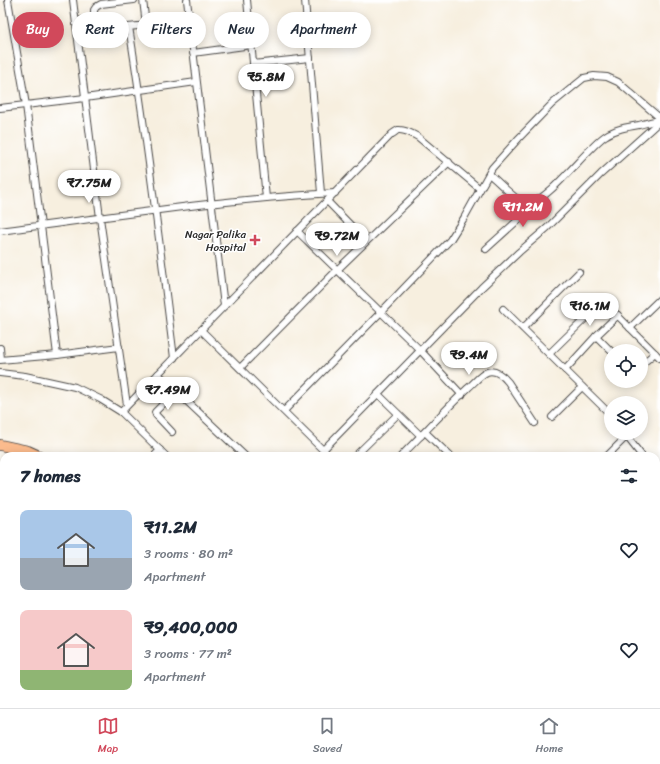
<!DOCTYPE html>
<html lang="en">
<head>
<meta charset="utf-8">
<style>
  body { margin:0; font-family:Sriracha,sans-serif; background:#f2f2f3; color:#1f2937; height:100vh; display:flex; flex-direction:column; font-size:15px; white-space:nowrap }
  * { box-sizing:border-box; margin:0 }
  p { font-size:13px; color:#747a83 }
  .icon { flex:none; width:22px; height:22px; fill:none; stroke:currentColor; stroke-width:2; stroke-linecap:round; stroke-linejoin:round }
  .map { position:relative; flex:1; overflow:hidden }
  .panel { position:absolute; left:0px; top:452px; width:660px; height:256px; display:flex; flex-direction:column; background:#fff; border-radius:12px 12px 0 0; box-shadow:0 2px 10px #0003 }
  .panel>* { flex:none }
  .guide { position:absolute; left:12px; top:12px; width:400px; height:36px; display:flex; gap:8px }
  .fabs { position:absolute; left:604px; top:344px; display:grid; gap:8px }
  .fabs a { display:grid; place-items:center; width:44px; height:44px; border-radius:50%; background:#fff; box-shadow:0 2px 10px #0003; font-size:20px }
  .price { position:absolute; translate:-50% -34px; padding:0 9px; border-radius:14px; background:#fff; color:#222; font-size:13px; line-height:26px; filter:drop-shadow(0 1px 2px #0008) }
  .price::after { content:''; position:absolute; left:50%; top:24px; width:12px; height:9px; margin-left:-6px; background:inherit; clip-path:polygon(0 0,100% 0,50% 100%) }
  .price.selected { background:#d1495b; color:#fff }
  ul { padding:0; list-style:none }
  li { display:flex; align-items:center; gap:12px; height:100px; padding:0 20px }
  li span { display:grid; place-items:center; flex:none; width:112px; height:80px; border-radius:8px; color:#555 }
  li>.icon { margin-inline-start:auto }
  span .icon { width:48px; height:48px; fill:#fffc; stroke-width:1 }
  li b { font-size:17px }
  h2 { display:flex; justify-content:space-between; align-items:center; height:48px; padding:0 20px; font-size:17px }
  .tag { padding:0 14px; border-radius:18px; background:#fff; box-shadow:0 2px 10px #0003; font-size:14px; line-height:36px }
  .tag.selected { background:#d1495b; color:#fff }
  .dock { display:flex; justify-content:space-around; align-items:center; height:56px; border-top:1px solid #e0e1e3; background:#fff; font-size:11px; color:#747a83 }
  .dock a { display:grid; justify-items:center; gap:2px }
  .dock .selected { color:#d1495b }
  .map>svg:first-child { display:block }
</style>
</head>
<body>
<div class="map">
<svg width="660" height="708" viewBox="0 0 660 708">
  <rect width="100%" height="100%" fill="#fff"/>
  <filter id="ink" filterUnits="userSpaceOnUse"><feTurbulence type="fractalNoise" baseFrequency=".025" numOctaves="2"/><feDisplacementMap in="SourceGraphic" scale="8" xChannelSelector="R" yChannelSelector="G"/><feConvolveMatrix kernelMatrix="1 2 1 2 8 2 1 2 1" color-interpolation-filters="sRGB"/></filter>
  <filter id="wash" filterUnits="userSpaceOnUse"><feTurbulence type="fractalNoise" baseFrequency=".012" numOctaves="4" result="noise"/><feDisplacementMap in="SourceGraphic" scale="16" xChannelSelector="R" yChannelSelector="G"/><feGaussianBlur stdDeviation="0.9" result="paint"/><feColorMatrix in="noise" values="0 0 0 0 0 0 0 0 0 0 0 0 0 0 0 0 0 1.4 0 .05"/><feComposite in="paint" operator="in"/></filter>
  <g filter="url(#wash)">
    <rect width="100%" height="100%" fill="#f7efdf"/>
    <path fill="#f7cfd0" d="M0,473l4,1v230h283l4,4h-291z"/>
  </g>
  <g filter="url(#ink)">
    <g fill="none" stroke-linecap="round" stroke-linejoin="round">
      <defs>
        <g id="minor">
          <path d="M8,0l18,105 31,250"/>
          <path d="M73,0l27,218 27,187"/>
          <path d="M143,0l3,25"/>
          <path d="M187,0l37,306"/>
          <path d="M247,0l19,198"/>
          <path d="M305,0l16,193"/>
          <path d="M76,21l18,-2"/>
          <path d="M129,27c18,110 31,220 45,331"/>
          <path d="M94,30v-20l2,-3 5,-3 33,-4"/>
          <path d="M77,32l112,-11"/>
          <path d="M193,53l59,-8"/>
          <path d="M253,64l57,-6"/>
          <path d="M0,108l85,-10 111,-16"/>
          <path d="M489,174c8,6 30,30 38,30 19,0 60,-56 78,-68 10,-7 22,-9 34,-11 7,-2 14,-4 21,-5"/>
          <path d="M327,201l39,40"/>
          <path d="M0,231c111,-14 223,-32 335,-38"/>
          <path d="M297,231l123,119 42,45"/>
          <path d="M486,249l52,-47"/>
          <path d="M660,299l-30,29 30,30"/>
          <path d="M503,309l108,106"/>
          <path d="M523,328l56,-56"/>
          <path d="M201,330l128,126"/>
          <path d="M596,336l15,15"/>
          <path d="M0,348l1,11"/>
          <path d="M549,354l51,-50 3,-1 3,1 24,24"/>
          <path d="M0,360l57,-5 62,-8"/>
          <path d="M641,365l14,-12"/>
          <path d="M240,368l97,-98 112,-108"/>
          <path d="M565,370l31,-34 22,-21"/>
          <path d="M0,373l25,3 50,11 25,12 21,13 45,44"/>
          <path d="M158,374l87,82"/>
          <path d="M378,394l43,42"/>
          <path d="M284,411l97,-99 69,-72 14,-22 28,-50 27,-30 33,-34 22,-18 10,-8 10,-2 13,1 11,5 42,36"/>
          <path d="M121,412l271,-278c2,-1 4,-3 6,-4 7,-1 15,4 20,7l62,52"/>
          <path d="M552,417l30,-30"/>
          <path d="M172,432l-16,-17 -1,-3 21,-21"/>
          <path d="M425,432l25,24"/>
          <path d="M624,433l18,23"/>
          <path d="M323,450l158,-162 38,-36 28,-24 54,-54 59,-53"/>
          <path d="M154,456l6,-6"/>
          <path d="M355,456l43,-42"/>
          <path d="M401,456c22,-22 44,-46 67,-68 6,-5 12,-13 19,-16 9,-3 16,4 21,10l27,41"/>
          <path d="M607,456l19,-19"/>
          <path d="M656,472l4,5"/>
          <path d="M656,491l4,-3"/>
          <path d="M656,618l4,4"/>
          <path d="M656,655l4,4"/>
        </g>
        <g id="secondary">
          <path d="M656,670l4,-4"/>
          <path d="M656,683l4,-4"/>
          <path d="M619,708l4,-4"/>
          <path d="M633,708l4,-4"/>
        </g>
        <g id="primary">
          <path d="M0,445l28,6 11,5"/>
          <path d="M309,704l4,4"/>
        </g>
      </defs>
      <use href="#minor" stroke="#4a4846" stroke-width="8"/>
      <use href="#secondary" stroke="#4a4846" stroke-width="11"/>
      <use href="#primary" stroke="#4a4846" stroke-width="12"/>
      <use href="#minor" stroke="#fff" stroke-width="6"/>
      <use href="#secondary" stroke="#fde4d1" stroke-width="9"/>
      <use href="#primary" stroke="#fbbb8d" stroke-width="10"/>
    </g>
  </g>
  <path fill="#d1495b" stroke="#fff" stroke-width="1.5" d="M253 234h4v4h4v4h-4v4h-4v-4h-4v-4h4z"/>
  <g text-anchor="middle" stroke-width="3" stroke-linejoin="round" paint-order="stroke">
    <g font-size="11" fill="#2b2b2b" stroke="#fff" text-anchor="end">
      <text x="246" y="238">Nagar Palika<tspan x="246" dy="13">Hospital</tspan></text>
    </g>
  </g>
</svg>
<div class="fabs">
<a><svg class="icon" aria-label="locate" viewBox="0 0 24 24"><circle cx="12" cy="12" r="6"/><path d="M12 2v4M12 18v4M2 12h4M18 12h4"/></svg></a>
<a><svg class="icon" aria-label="layers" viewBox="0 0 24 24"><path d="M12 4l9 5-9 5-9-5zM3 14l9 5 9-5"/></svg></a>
</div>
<b class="price" style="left:266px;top:98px">₹5.8M</b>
<b class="price" style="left:89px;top:204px">₹7.75M</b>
<b class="price selected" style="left:523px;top:228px">₹11.2M</b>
<b class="price" style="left:337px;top:257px">₹9.72M</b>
<b class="price" style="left:590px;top:327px">₹16.1M</b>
<b class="price" style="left:469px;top:376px">₹9.4M</b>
<b class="price" style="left:168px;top:411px">₹7.49M</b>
<div class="guide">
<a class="tag selected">Buy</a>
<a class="tag">Rent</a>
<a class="tag">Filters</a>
<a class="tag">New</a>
<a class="tag">Apartment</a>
</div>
<section class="panel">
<h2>7 homes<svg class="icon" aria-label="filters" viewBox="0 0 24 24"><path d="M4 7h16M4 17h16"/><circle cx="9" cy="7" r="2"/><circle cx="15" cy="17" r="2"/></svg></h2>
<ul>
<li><span style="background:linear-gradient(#a9c7e8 60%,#9aa5b1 0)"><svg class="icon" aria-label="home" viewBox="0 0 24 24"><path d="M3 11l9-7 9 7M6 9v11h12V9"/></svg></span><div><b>₹11.2M</b><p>3 rooms · 80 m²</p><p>Apartment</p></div><svg class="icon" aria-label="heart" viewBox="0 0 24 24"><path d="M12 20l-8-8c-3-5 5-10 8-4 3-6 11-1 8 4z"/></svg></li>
<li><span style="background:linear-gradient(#f6c9c9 75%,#8fb573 0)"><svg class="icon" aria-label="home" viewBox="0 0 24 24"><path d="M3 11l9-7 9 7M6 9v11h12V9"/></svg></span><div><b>₹9,400,000</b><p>3 rooms · 77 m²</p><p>Apartment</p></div><svg class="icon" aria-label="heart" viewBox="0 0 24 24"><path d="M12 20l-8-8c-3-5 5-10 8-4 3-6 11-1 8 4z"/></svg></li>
</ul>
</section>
</div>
<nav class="dock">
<a class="selected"><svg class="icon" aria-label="map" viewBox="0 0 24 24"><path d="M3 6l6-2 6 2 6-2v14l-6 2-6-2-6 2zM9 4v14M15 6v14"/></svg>Map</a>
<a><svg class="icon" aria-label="saved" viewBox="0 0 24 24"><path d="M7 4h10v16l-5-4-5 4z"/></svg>Saved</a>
<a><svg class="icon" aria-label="home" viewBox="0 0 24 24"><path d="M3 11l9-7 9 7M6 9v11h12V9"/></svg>Home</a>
</nav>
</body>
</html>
